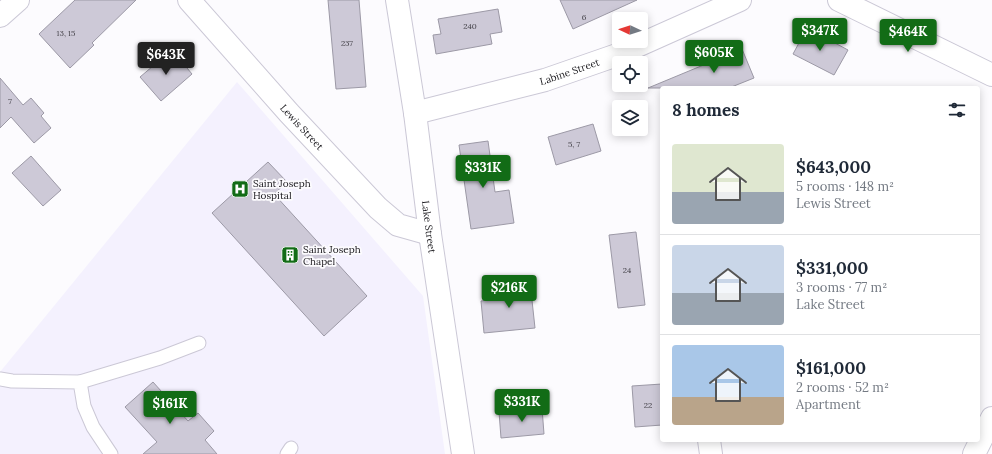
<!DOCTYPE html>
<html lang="en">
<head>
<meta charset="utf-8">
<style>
  body { margin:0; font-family:Lora,serif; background:#f2f2f3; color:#1f2937; height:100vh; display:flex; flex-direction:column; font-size:15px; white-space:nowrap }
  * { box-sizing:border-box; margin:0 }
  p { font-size:13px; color:#747a83 }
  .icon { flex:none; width:22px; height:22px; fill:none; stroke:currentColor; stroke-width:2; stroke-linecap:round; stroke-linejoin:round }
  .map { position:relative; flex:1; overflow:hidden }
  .drawer { position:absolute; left:660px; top:86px; width:320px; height:356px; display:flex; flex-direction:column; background:#fff; border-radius:4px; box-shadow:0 2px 10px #0003 }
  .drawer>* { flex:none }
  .needle { width:26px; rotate:274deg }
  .buttons { position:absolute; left:612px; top:12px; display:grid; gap:8px }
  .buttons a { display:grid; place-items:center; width:36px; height:36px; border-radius:4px; background:#fff; box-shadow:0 2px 10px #0003; font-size:20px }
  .price { position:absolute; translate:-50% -34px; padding:0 9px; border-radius:4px; background:#126c16; color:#fff; font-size:13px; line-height:26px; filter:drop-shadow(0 1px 2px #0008) }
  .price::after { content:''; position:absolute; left:50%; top:24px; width:12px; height:9px; margin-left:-6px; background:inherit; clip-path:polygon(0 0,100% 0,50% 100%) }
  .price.on { background:#222; color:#fff }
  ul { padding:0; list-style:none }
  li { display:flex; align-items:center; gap:12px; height:100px; padding:0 12px }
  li+li { border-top:1px solid #e0e1e3 }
  li span { display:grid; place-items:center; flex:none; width:112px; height:80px; border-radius:4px; color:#555 }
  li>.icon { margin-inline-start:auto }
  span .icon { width:48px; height:48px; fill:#fffc; stroke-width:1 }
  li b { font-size:17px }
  h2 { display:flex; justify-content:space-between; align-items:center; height:48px; padding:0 12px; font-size:17px }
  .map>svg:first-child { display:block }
</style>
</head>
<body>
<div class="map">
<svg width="992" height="454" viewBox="0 0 992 454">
  <rect width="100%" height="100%" fill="#fcfbfe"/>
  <path fill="#f4f1fe" d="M237,82l186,214 22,158h-445v-82z"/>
  <g fill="#cdc9d7" stroke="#9c99a6">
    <path d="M75,0h61l-44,43 2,2 -24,23 -31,-34z"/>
    <path d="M328,0h31l7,87 -30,2z"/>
    <path d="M560,0h77l-64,29z"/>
    <path d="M498,9l4,23 -12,2 2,10 -56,10 -3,-19 8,-1 -3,-15z"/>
    <path d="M807,28l41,22 -14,25 -41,-21z"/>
    <path d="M742,49l12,29 -25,10h-81z"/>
    <path d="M172,50l20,24 -31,27 -21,-24z"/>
    <path d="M0,78l23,27 8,-7 13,15 -3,3 10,12 -17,15 -23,-26 -11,11z"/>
    <path d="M593,124l8,27 -45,14 -8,-28z"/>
    <path d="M488,141l7,51 14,-2 5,33 -43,6 -12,-84z"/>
    <path d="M31,156l30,34 -18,16 -31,-33z"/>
    <path d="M268,162l19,20 -13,12 93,102 -43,40 -112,-123z"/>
    <path d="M636,232l9,73 -27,3 -9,-73z"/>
    <path d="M530,282l5,46 -51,5 -3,-32 14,-2 -1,-13z"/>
    <path d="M153,382l35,39 10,-8 16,18 -9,9 12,14h-74l14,-12 -32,-35z"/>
    <path d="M662,384v41l-27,2 -3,-41z"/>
    <path d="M542,408l2,26 -43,4 -2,-26z"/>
  </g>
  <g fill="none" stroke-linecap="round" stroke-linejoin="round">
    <defs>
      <g id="service">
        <path d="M0,379l12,2 68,1 4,24 9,21 18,27"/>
        <path d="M80,382l80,-24 39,-15"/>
        <path d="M287,454l4,-6"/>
      </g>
      <g id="minor">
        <path id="s1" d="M189,0l100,113 89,95 20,17 32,9"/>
        <path d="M839,0l153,75"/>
        <path d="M0,16l18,-16"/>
        <path id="s2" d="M415,113l130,-33 72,-25 123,-55"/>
        <path d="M709,440l2,14"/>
        <path d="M974,454l18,-36"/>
      </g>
      <g id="tertiary">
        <path id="s3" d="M397,0l18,113 15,121 33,220"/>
      </g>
    </defs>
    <use href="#service" stroke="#cbc8d6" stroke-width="15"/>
    <use href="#minor" stroke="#cbc8d6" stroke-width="24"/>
    <use href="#tertiary" stroke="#cbc8d6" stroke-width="24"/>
    <use href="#service" stroke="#fff" stroke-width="13"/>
    <use href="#minor" stroke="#fff" stroke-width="22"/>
    <use href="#tertiary" stroke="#fff" stroke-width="22"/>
  </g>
  <defs>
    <symbol id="hospital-square" viewBox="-11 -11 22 22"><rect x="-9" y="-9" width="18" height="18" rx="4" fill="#126c16" stroke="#fcfbfe"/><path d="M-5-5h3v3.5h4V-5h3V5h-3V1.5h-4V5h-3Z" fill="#fff"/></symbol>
    <symbol id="building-square" viewBox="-11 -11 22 22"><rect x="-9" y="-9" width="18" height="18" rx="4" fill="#126c16" stroke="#fcfbfe"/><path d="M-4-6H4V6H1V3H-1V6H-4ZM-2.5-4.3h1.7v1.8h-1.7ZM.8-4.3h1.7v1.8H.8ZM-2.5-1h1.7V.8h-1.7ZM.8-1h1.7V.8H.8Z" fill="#fff"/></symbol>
  </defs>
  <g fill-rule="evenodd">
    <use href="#hospital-square" x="230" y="179" width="20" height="20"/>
    <use href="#building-square" x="280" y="245" width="20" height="20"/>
  </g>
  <g text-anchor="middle" stroke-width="3.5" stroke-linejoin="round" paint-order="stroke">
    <g font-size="8" fill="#47454c">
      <text x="584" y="20">6</text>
      <text x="470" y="29">240</text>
      <text x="66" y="36">13, 15</text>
      <text x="347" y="46">237</text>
      <text x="10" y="104">7</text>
      <text x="574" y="147">5, 7</text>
      <text x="627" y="273">24</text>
      <text x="648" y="408">22</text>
    </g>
    <g font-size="10" fill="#1a191d" stroke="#fcfbfe">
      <text dy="4" stroke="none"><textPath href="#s2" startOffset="160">Labine Street</textPath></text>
      <text dy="4" stroke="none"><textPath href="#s1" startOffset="170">Lewis Street</textPath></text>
      <text dy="4" stroke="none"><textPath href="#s3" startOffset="229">Lake Street</textPath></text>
    </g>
    <g font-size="10" fill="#1a191d" stroke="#fcfbfe" text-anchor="start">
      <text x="253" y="187">Saint Joseph<tspan x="253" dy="12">Hospital</tspan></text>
      <text x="303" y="253">Saint Joseph<tspan x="303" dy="12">Chapel</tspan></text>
    </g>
  </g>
</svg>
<div class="buttons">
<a><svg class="needle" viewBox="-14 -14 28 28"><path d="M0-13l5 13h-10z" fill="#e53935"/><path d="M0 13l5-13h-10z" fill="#747a83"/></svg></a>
<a><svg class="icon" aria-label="locate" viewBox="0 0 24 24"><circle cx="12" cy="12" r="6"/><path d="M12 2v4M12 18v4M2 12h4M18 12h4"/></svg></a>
<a><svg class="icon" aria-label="layers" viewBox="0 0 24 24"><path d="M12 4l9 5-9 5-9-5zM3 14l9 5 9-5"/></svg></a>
</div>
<b class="price" style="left:820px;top:52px">$347K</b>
<b class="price" style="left:908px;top:53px">$464K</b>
<b class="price" style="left:714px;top:74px">$605K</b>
<b class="price on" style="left:166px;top:76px">$643K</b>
<b class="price" style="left:483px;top:189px">$331K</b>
<b class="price" style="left:509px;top:309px">$216K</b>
<b class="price" style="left:522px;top:423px">$331K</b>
<b class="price" style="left:170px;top:425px">$161K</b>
<section class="drawer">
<h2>8 homes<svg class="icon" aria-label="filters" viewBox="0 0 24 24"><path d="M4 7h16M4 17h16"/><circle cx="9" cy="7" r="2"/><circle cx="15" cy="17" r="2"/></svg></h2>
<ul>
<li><span style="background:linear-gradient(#dfe7d0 60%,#9aa5b1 0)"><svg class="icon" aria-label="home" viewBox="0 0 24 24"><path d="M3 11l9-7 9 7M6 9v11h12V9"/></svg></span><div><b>$643,000</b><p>5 rooms · 148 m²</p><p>Lewis Street</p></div></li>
<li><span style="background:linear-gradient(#c9d6e8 60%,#9aa5b1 0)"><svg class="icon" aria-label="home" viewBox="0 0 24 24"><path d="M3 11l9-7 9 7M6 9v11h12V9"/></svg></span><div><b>$331,000</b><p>3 rooms · 77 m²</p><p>Lake Street</p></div></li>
<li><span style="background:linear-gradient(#a9c7e8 65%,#b9a48a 0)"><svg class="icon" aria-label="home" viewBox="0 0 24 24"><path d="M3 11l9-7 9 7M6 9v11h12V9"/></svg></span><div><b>$161,000</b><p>2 rooms · 52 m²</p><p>Apartment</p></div></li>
</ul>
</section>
</div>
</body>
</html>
